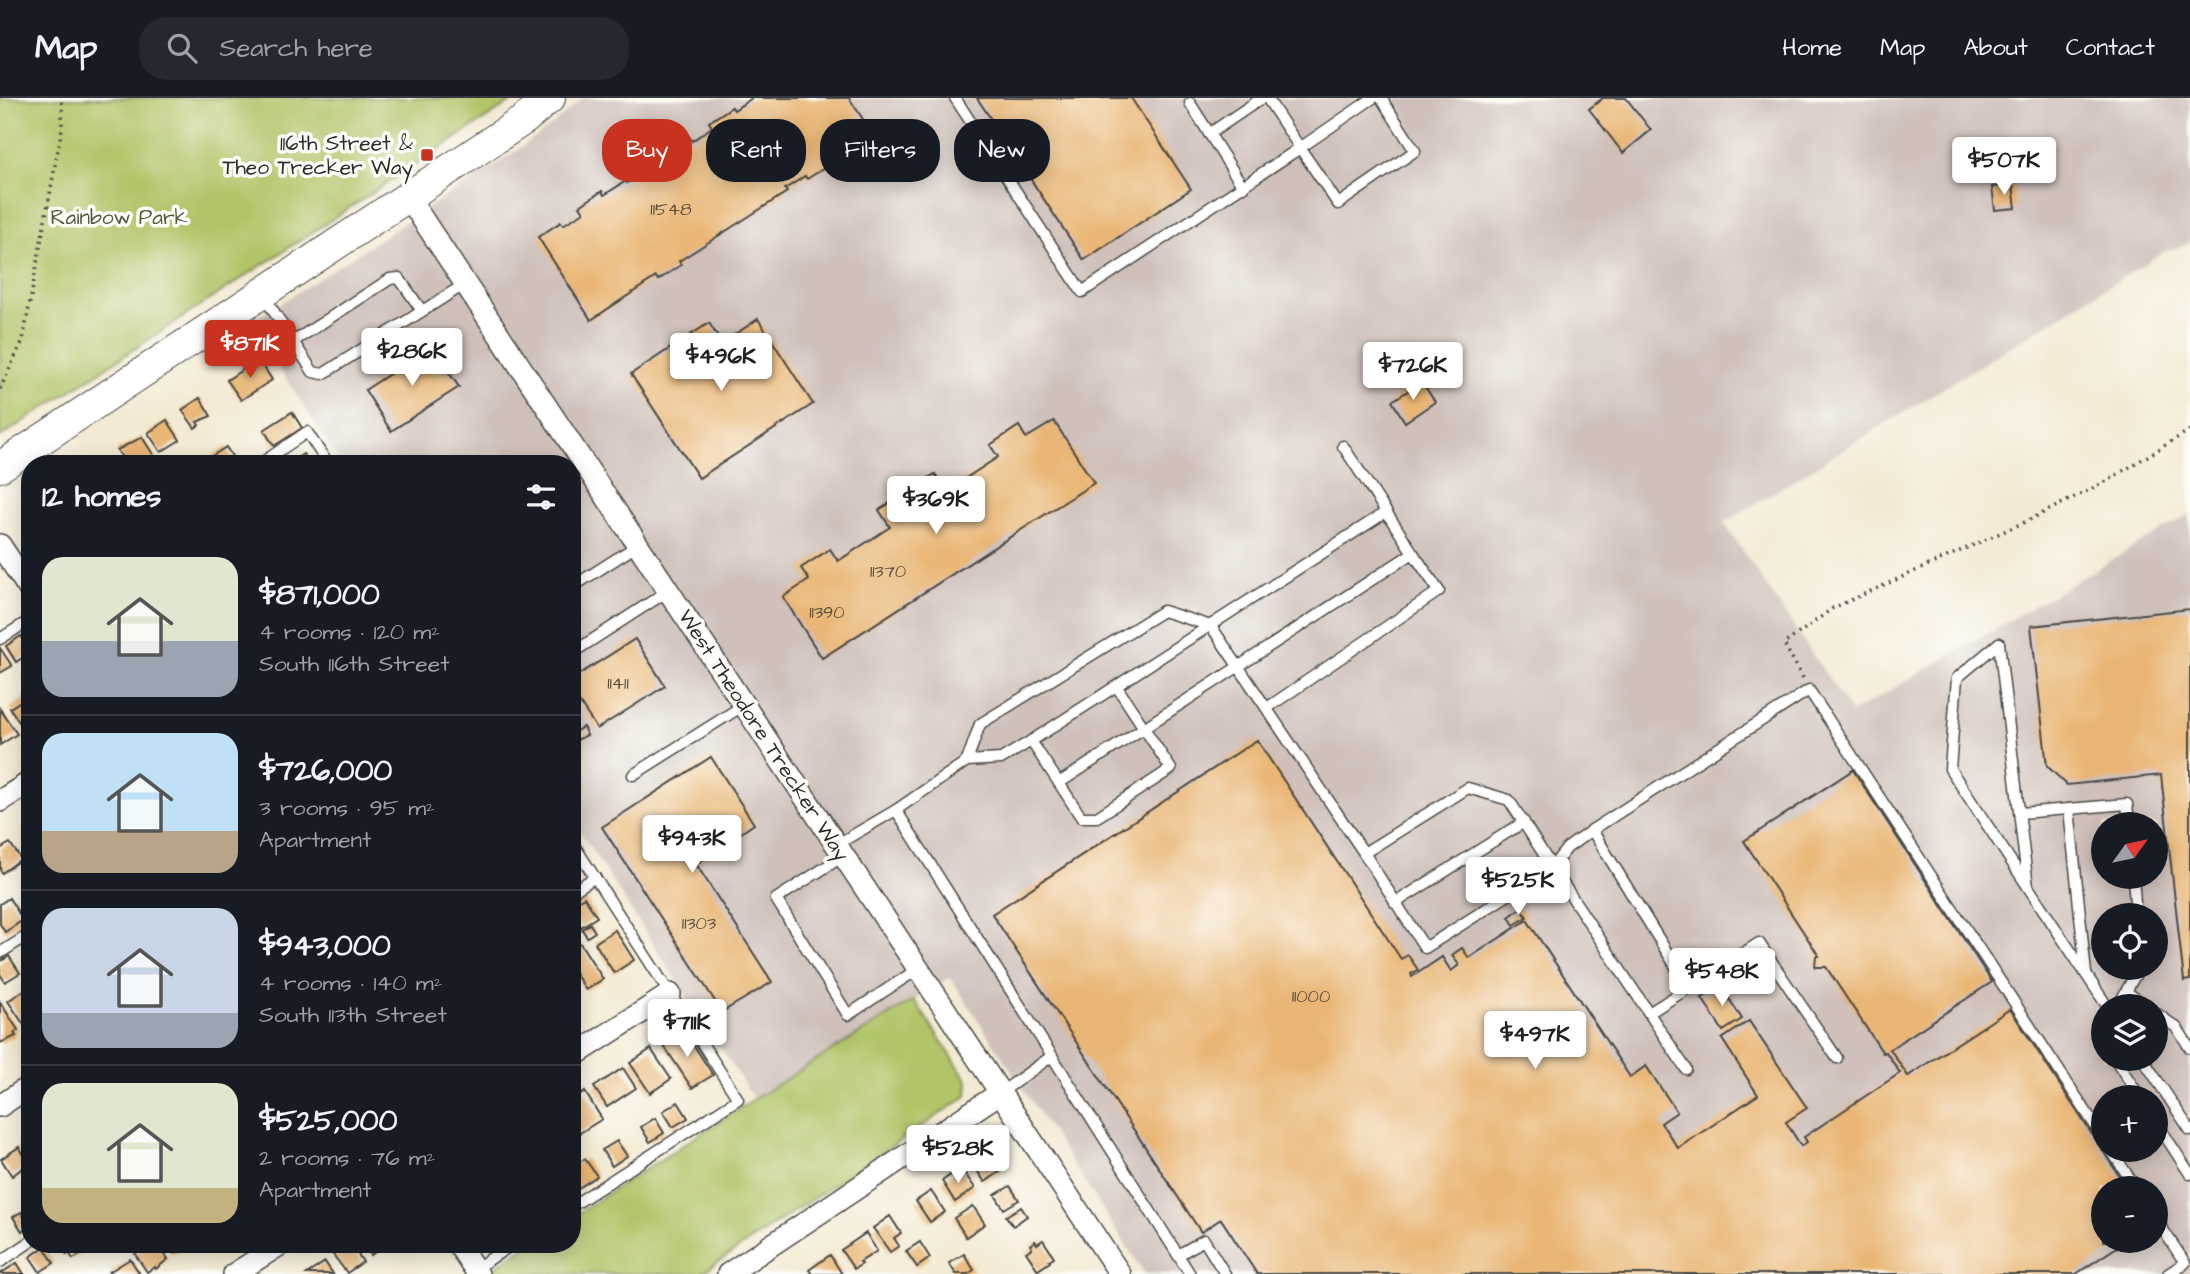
<!DOCTYPE html>
<html lang="en">
<head>
<meta charset="utf-8">
<style>
  body { margin:0; font-family:"Architects Daughter",sans-serif; background:#242831; color:#f1f3f6; height:100vh; display:flex; flex-direction:column; font-size:26px; white-space:nowrap }
  * { box-sizing:border-box; margin:0 }
  p { font-size:23px; color:#9ea1a6 }
  .icon { flex:none; width:38px; height:38px; fill:none; stroke:currentColor; stroke-width:2; stroke-linecap:round; stroke-linejoin:round }
  .map { position:relative; flex:1; overflow:hidden }
  .sheet { position:absolute; left:21px; top:357px; width:560px; height:798px; display:flex; flex-direction:column; background:#171b24; border-radius:28px; box-shadow:0 4px 18px #0003 }
  .sheet>* { flex:none }
  .guide { position:absolute; left:602px; top:21px; width:665px; height:63px; display:flex; gap:14px }
  .needle { width:46px; rotate:57deg }
  .buttons { position:absolute; left:2091px; top:714px; display:grid; gap:14px }
  .buttons a { display:grid; place-items:center; width:77px; height:77px; border-radius:50%; background:#171b24; box-shadow:0 4px 18px #0003; font-size:35px }
  .price { position:absolute; translate:-50% -60px; padding:0 16px; border-radius:7px; background:#fff; color:#222; font-size:23px; line-height:46px; filter:drop-shadow(0 2px 4px #0008) }
  .price::after { content:''; position:absolute; left:50%; top:42px; width:21px; height:16px; margin-left:-10px; background:inherit; clip-path:polygon(0 0,100% 0,50% 100%) }
  .price.current { background:#c8321e; color:#fff }
  ul { padding:0; list-style:none }
  li { display:flex; align-items:center; gap:21px; height:175px; padding:0 21px }
  li+li { border-top:2px solid #363941 }
  li span { display:grid; place-items:center; flex:none; width:196px; height:140px; border-radius:21px; color:#555 }
  li>.icon { margin-inline-start:auto }
  span .icon { width:84px; height:84px; fill:#fffc; stroke-width:1 }
  li b { font-size:30px }
  h2 { display:flex; justify-content:space-between; align-items:center; height:84px; padding:0 21px; font-size:30px }
  .pill { padding:0 24px; border-radius:28px; background:#171b24; box-shadow:0 4px 18px #0003; font-size:24px; line-height:63px }
  .pill.current { background:#c8321e; color:#fff }
  header { display:flex; align-items:center; gap:42px; box-sizing:border-box; height:98px; padding:0 35px; background:#171b24; border-bottom:2px solid #363941 }
  header strong { font-size:33px }
  nav { display:flex; gap:38px; margin-inline-start:auto; font-size:24px }
  .search { width:490px; height:63px; background:#242831; display:flex; align-items:center; gap:18px; box-sizing:border-box; padding:0 24px; border-radius:28px; color:#9ea1a6; font-size:26px }
  .map>svg:first-child { display:block }
</style>
</head>
<body>
<header>
<strong>Map</strong>
<div class="search"><svg class="icon" aria-label="search" viewBox="0 0 24 24"><circle cx="10" cy="10" r="6"/><path d="M15 15l6 6"/></svg>Search here</div>
<nav><a>Home</a><a>Map</a><a>About</a><a>Contact</a></nav>
</header>
<div class="map">
<svg width="2190" height="1176" viewBox="0 0 2190 1176">
  <rect width="100%" height="100%" fill="#fdfcf7"/>
  <filter id="ink" filterUnits="userSpaceOnUse"><feTurbulence type="fractalNoise" baseFrequency=".0143" numOctaves="2"/><feDisplacementMap in="SourceGraphic" scale="14" xChannelSelector="R" yChannelSelector="G"/><feConvolveMatrix kernelMatrix="1 2 1 2 8 2 1 2 1" color-interpolation-filters="sRGB"/></filter>
  <filter id="wash" filterUnits="userSpaceOnUse"><feTurbulence type="fractalNoise" baseFrequency=".00686" numOctaves="4" result="noise"/><feDisplacementMap in="SourceGraphic" scale="28" xChannelSelector="R" yChannelSelector="G"/><feGaussianBlur stdDeviation="1.57" result="paint"/><feColorMatrix in="noise" values="0 0 0 0 0 0 0 0 0 0 0 0 0 0 0 0 0 1.4 0 .05"/><feComposite in="paint" operator="in"/></filter>
  <g filter="url(#wash)">
    <rect width="100%" height="100%" fill="#f3ead3"/>
    <path fill="#cfc0ba" fill-rule="evenodd" d="M583,0h1607v145l-26,9 -440,271 128,190 338,-199v760h-1045l-195,-297 -196,122 -182,-280v-355h-231l-91,-141 254,-164 43,-30zM2104,726h52v53h-52zM2104,817h52v53h-52zM2104,908h52v53h-52zM2104,999h52v53h-52zM2104,1090h52v53h-52z"/>
    <g fill="#b1c468" stroke="#6e784a" stroke-width="2">
      <path d="M0,0h517l-517,339z"/>
      <path d="M914,902l54,81 -1,15 -267,178h-203l-4,-6 37,-24h42v-27l182,-118z"/>
    </g>
    <g id="blocks">
      <g fill="#e9b675">
        <path d="M752,0h97l25,38 -67,43 -2,-3 -20,13 2,3 -108,69 2,4 -23,15 -2,-3 -65,43 -53,-83 23,-15 2,3 21,-13 -4,-6 22,-15 2,4 22,-14 1,2 21,-14 -3,-5 45,-26 2,3 20,-14 -3,-5 23,-15 2,3z"/>
        <path d="M977,0h154l60,91 -107,71z"/>
        <path d="M1603,0h23l25,32 -28,23 -34,-44z"/>
        <path d="M2013,87l3,23 -21,2 -3,-23z"/>
        <path d="M758,221l55,85 -114,74 -68,-104 78,-51 13,20z"/>
        <path d="M443,251l9,14 -7,4 14,20 -68,44 -26,-41 60,-39 4,7z"/>
        <path d="M259,261l13,21 -31,20 -14,-20z"/>
        <path d="M1422,284l13,20 -30,20 -13,-21z"/>
        <path d="M200,300l11,18 -14,6 2,3 -4,3 -13,-18z"/>
        <path d="M292,314l10,16 -28,18 -10,-16z"/>
        <path d="M167,322l13,20 -19,12 -13,-19z"/>
        <path d="M1054,323l40,62 -272,175 -39,-61 26,-17 -8,-12 29,-19 8,12 52,-34 -11,-17 56,-36 11,17 52,-34 -8,-12 29,-19 7,12z"/>
        <path d="M142,339l16,25 -32,2 -9,-14z"/>
        <path d="M226,349l11,17h-25l-3,-6z"/>
        <path d="M303,356l7,10h-22z"/>
        <path d="M2190,511v371l-6,1 -23,-206 -94,10 -20,-19 -16,-140z"/>
        <path d="M21,538l9,13v4l-14,9 -10,-16z"/>
        <path d="M635,541l30,47 -68,43 -25,-38v-12z"/>
        <path d="M0,550l12,18 -12,7z"/>
        <path d="M30,597v25l-9,5 -11,-17z"/>
        <path d="M0,611l17,25 -17,11z"/>
        <path d="M583,629l4,8 -10,5 -4,-7z"/>
        <path d="M1257,642l144,219 7,-4 10,15 -7,4 1,3 30,-20 9,14 8,-6 -7,-10 10,-7 7,10 58,-38 103,157 16,-11 31,46 -16,11 17,25 80,-53 -36,-56 27,-18 58,87 -21,14 15,24 6,-4 -3,-5 96,-64 -14,-21 -3,1 -57,-86h-11l1,-11h3l-75,-115 109,-71 139,212 -102,67 18,27 102,-67 117,179h-23v53h22l-50,33h-819l-36,-55 -20,13 -209,-318z"/>
        <path d="M711,659l43,67 -58,40 76,118 -50,30 -120,-185z"/>
        <path d="M10,745l11,16 -19,14 -2,-4v-20z"/>
        <path d="M584,799l13,20 -16,10 -9,-13v-10z"/>
        <path d="M9,800l14,22 -18,12 -5,-8v-20z"/>
        <path d="M1521,810l6,9 -13,8 -5,-8z"/>
        <path d="M590,826l5,8 -8,5 -5,-8z"/>
        <path d="M615,832l19,30 -20,13 -19,-30z"/>
        <path d="M580,845l23,36 -17,11 -14,-22v-14l2,-1 -2,-5z"/>
        <path d="M9,858l11,17 -15,9 -5,-8v-12z"/>
        <path d="M1721,888l21,33 -19,12 -21,-33z"/>
        <path d="M29,889l1,2v45l-22,-33z"/>
        <path d="M0,904l18,28 -4,3 2,3 -16,7z"/>
        <path d="M683,931l30,46 -21,13 -30,-45z"/>
        <path d="M651,951l20,30 -21,14 -20,-30z"/>
        <path d="M623,970l13,20 -29,19 -13,-20z"/>
        <path d="M585,994l17,27 -22,14 -8,-11v-21z"/>
        <path d="M678,1004l10,16 -15,9 -10,-16z"/>
        <path d="M655,1020l9,15 -14,9 -9,-15z"/>
        <path d="M617,1043l10,15 -15,10 -10,-16z"/>
        <path d="M19,1049l10,16 -17,13 -11,-17z"/>
        <path d="M988,1053l13,20 -16,11 -14,-20z"/>
        <path d="M585,1061l12,17 -20,13 -5,-8v-14z"/>
        <path d="M961,1070l14,20 -20,14 -13,-21z"/>
        <path d="M1010,1088l9,14 -15,9 -9,-14z"/>
        <path d="M931,1093l14,21 -15,10 -14,-21z"/>
        <path d="M973,1108l12,18 -19,13 -12,-19z"/>
        <path d="M1021,1109l6,9 -14,10 -7,-10z"/>
        <path d="M21,1114l9,13 -8,6 -9,-14z"/>
        <path d="M890,1118l11,17 -7,5 5,8 -9,6 -17,-24z"/>
        <path d="M866,1135l11,18 -17,11 2,2 -8,5 -13,-19z"/>
        <path d="M1043,1142l11,17 -5,3 1,2 -12,8 -12,-18 6,-4 -2,-3 5,-4 2,3z"/>
        <path d="M920,1144l10,16 -13,9 -11,-16z"/>
        <path d="M60,1146h21l4,8 -12,7 -4,-6 -2,2z"/>
        <path d="M150,1146h8l10,15 -12,10 -1,-2 -8,5 -12,-18z"/>
        <path d="M168,1146h20l2,3 -5,3 -1,-2 -10,6z"/>
        <path d="M351,1146l12,18 -16,11 -16,-21 11,-7 3,3z"/>
        <path d="M364,1146h22l-15,11z"/>
        <path d="M44,1149l10,16 -14,9 -10,-15z"/>
        <path d="M964,1156l10,16 -6,4h-12l-7,-11z"/>
        <path d="M830,1157l12,19h-30l-3,-4z"/>
        <path d="M130,1161l10,15h-30l-1,-2z"/>
        <path d="M325,1164l8,12h-26z"/>
        <path d="M17,1165l7,11h-24z"/>
      </g>
    </g>
  </g>
  <g filter="url(#ink)">
    <use href="#blocks" fill-opacity="0" stroke="#494844" stroke-width="2"/>
    <g fill="none" stroke-linecap="round" stroke-linejoin="round">
      <defs>
        <g id="lane">
          <path d="M955,0l127,194 218,-144 38,56 77,-53 -34,-53"/>
          <path d="M1267,0l33,50 73,-50"/>
          <path d="M1190,5l53,84"/>
          <path d="M1209,36l53,-36"/>
          <path d="M263,197l50,77 10,2 142,-90"/>
          <path d="M294,243l96,-62 9,-1 23,33"/>
          <path d="M260,366l47,-32 21,32"/>
          <path d="M572,489l66,-42"/>
          <path d="M0,541l30,-19"/>
          <path d="M1999,545l-42,35 -7,91 157,237"/>
          <path d="M1999,545l29,244"/>
          <path d="M572,555l96,-62"/>
          <path d="M1267,610l172,-117 -26,-38"/>
          <path d="M1031,643l28,42 354,-230 -70,-107"/>
          <path d="M967,663l13,-37 183,-113 48,15 153,227 104,-65 41,12 43,67 134,202"/>
          <path d="M633,677l111,-70"/>
          <path d="M1059,685l22,34h16l74,-48 -54,-82"/>
          <path d="M2069,711l17,164"/>
          <path d="M896,712l156,246 -52,37"/>
          <path d="M2020,715l107,-9 2,20"/>
          <path d="M572,744l166,257 -166,107"/>
          <path d="M836,747l60,-35 71,-49 34,-2 30,-18 355,-229"/>
          <path d="M1364,755l61,95 127,-81 15,-19 25,-18"/>
          <path d="M843,758l-67,43 72,116 70,-46"/>
          <path d="M2133,779l3,38"/>
          <path d="M572,794l23,-15"/>
          <path d="M1395,805l129,-81"/>
          <path d="M0,855l30,-19"/>
          <path d="M1689,890l-97,-158 217,-140 295,449"/>
          <path d="M2126,894l21,14"/>
          <path d="M2118,908l21,-38"/>
          <path d="M1649,915l110,-70 78,115"/>
          <path d="M2156,915l21,15 13,20"/>
          <path d="M2104,934l-3,5 3,4"/>
          <path d="M1052,958l138,218"/>
          <path d="M2115,961l25,38"/>
          <path d="M2143,961l47,71"/>
          <path d="M2156,1024l34,52"/>
          <path d="M2111,1052l25,38"/>
          <path d="M2156,1121l29,44 -17,11"/>
          <path d="M1178,1157l26,-15 21,34"/>
          <path d="M0,1164l30,-20"/>
          <path d="M472,1173l41,-27"/>
        </g>
        <g id="street">
          <path d="M408,99l712,1077"/>
          <path d="M0,447l30,45"/>
          <path d="M0,703l30,-19"/>
          <path d="M572,959l98,-63"/>
          <path d="M0,1008l30,-20"/>
          <path d="M458,1146l20,30"/>
          <path d="M234,1176l47,-30"/>
          <path d="M728,1176l272,-181"/>
        </g>
        <path id="secondary" d="M0,369l525,-348 25,-21"/>
      </defs>
      <use href="#lane" stroke="#494844" stroke-width="13"/>
      <use href="#street" stroke="#494844" stroke-width="24"/>
      <use href="#secondary" stroke="#494844" stroke-width="32"/>
      <g stroke="#494844" stroke-width="3.5" stroke-dasharray="2 5" stroke-linecap="butt">
        <path d="M0,291l23,-49 39,-212v-30"/>
        <path d="M1803,580l-19,-34 49,-36 194,-87 78,-39 85,-52"/>
      </g>
      <use href="#lane" stroke="#fff" stroke-width="10"/>
      <use href="#street" stroke="#fff" stroke-width="21"/>
      <use href="#secondary" stroke="#fff" stroke-width="30"/>
    </g>
  </g>
  <rect fill="#c8321e" stroke="#fdfcf7" stroke-width="2.5" x="420" y="50" width="14" height="14" rx="3.5"/>
  <g text-anchor="middle" stroke-width="7" stroke-linejoin="round" paint-order="stroke">
    <g font-size="18" fill="#5a4e3e">
      <text x="671" y="117">11548</text>
      <text x="888" y="479">11370</text>
      <text x="827" y="520">11390</text>
      <text x="618" y="591">11411</text>
      <text x="699" y="831">11303</text>
      <text x="1311" y="904">11000</text>
    </g>
    <g font-size="21" fill="#2b2b2b" stroke="#fdfcf7" text-anchor="end">
      <text x="413" y="52">116th Street &amp;<tspan x="413" dy="24">Theo Trecker Way</tspan></text>
    </g>
    <g font-size="21" fill="#53593d" stroke="#fdfcf7">
      <text x="119" y="126">Rainbow Park</text>
    </g>
    <g font-size="21" fill="#2b2b2b" stroke="#fdfcf7">
      <text transform="translate(764 637) rotate(57)" y="7">West Theodore Trecker Way</text>
    </g>
  </g>
</svg>
<div class="buttons">
<a><svg class="needle" viewBox="-14 -14 28 28"><path d="M0-13l5 13h-10z" fill="#e53935"/><path d="M0 13l5-13h-10z" fill="#9ea1a6"/></svg></a>
<a><svg class="icon" aria-label="locate" viewBox="0 0 24 24"><circle cx="12" cy="12" r="6"/><path d="M12 2v4M12 18v4M2 12h4M18 12h4"/></svg></a>
<a><svg class="icon" aria-label="layers" viewBox="0 0 24 24"><path d="M12 4l9 5-9 5-9-5zM3 14l9 5 9-5"/></svg></a>
<a>+</a>
<a>−</a>
</div>
<b class="price" style="left:2004px;top:99px">$507K</b>
<b class="price current" style="left:250px;top:282px">$871K</b>
<b class="price" style="left:412px;top:290px">$286K</b>
<b class="price" style="left:721px;top:295px">$496K</b>
<b class="price" style="left:1413px;top:304px">$726K</b>
<b class="price" style="left:936px;top:438px">$369K</b>
<b class="price" style="left:692px;top:777px">$943K</b>
<b class="price" style="left:1518px;top:819px">$525K</b>
<b class="price" style="left:1722px;top:910px">$548K</b>
<b class="price" style="left:687px;top:961px">$711K</b>
<b class="price" style="left:1535px;top:973px">$497K</b>
<b class="price" style="left:958px;top:1087px">$528K</b>
<div class="guide">
<a class="pill current">Buy</a>
<a class="pill">Rent</a>
<a class="pill">Filters</a>
<a class="pill">New</a>
</div>
<section class="sheet">
<h2>12 homes<svg class="icon" aria-label="filters" viewBox="0 0 24 24"><path d="M4 7h16M4 17h16"/><circle cx="9" cy="7" r="2"/><circle cx="15" cy="17" r="2"/></svg></h2>
<ul>
<li><span style="background:linear-gradient(#dfe7d0 60%,#9aa5b1 0)"><svg class="icon" aria-label="home" viewBox="0 0 24 24"><path d="M3 11l9-7 9 7M6 9v11h12V9"/></svg></span><div><b>$871,000</b><p>4 rooms · 120 m²</p><p>South 116th Street</p></div></li>
<li><span style="background:linear-gradient(#bfe0f5 70%,#b9a48a 0)"><svg class="icon" aria-label="home" viewBox="0 0 24 24"><path d="M3 11l9-7 9 7M6 9v11h12V9"/></svg></span><div><b>$726,000</b><p>3 rooms · 95 m²</p><p>Apartment</p></div></li>
<li><span style="background:linear-gradient(#c9d6e8 75%,#9aa5b1 0)"><svg class="icon" aria-label="home" viewBox="0 0 24 24"><path d="M3 11l9-7 9 7M6 9v11h12V9"/></svg></span><div><b>$943,000</b><p>4 rooms · 140 m²</p><p>South 113th Street</p></div></li>
<li><span style="background:linear-gradient(#dfe7d0 75%,#c2b280 0)"><svg class="icon" aria-label="home" viewBox="0 0 24 24"><path d="M3 11l9-7 9 7M6 9v11h12V9"/></svg></span><div><b>$525,000</b><p>2 rooms · 76 m²</p><p>Apartment</p></div></li>
</ul>
</section>
</div>
</body>
</html>
